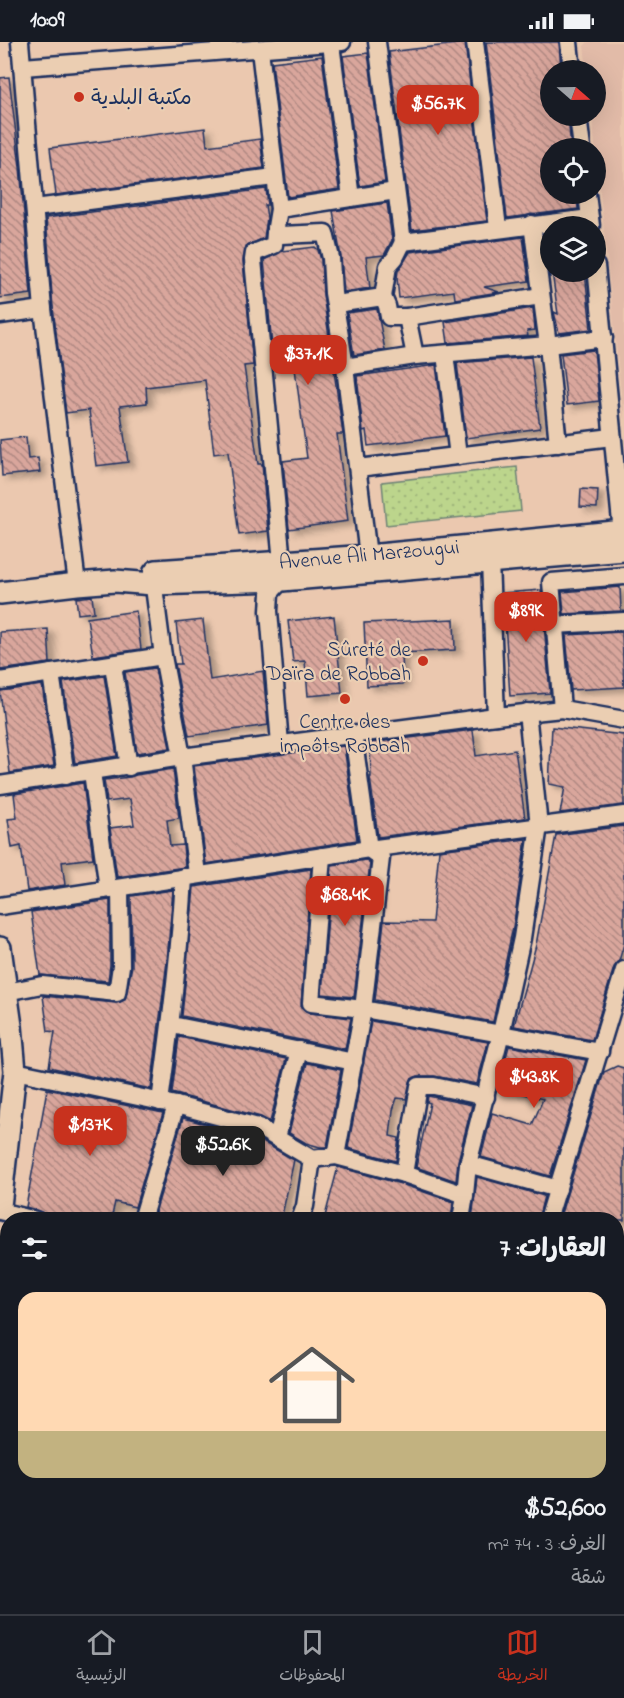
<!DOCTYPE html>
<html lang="ar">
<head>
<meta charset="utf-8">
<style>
  body { margin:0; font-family:"Indie Flower","Playpen Sans Arabic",sans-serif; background:#242831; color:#f1f3f6; direction:rtl; height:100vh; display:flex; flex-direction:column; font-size:22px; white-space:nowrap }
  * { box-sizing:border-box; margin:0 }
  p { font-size:20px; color:#9ea1a6 }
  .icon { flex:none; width:33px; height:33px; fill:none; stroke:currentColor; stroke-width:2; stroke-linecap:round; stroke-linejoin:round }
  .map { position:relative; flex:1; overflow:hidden; direction:ltr }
  .panel { position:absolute; left:0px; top:1170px; width:624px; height:402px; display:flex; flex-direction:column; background:#171b24; border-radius:24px 24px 0 0; box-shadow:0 6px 24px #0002; direction:rtl }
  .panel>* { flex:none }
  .needle { width:39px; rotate:110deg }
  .fabs { position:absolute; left:540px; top:18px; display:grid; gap:12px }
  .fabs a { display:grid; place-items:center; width:66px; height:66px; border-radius:50%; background:#171b24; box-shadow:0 6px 24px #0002; font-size:30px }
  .price { position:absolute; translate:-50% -51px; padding:0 14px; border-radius:12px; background:#c8321e; color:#fff; font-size:20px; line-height:39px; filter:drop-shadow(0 2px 3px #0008) }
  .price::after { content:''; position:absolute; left:50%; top:36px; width:18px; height:14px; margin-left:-9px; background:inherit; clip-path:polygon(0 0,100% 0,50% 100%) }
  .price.selected { background:#222; color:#fff }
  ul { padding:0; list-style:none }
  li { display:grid; align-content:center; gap:12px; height:318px; padding:0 18px }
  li+li { border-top:2px solid #363941 }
  li span { display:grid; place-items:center; height:186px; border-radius:18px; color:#555 }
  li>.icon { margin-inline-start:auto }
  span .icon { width:108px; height:108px; fill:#fffc; stroke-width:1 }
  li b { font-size:26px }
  h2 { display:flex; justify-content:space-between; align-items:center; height:72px; padding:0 18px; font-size:26px }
  .status { display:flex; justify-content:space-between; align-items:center; height:42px; padding:0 30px; background:#171b24; direction:ltr }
  .status svg { height:16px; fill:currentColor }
  .tabs { display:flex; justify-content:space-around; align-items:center; height:84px; border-top:2px solid #363941; background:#171b24; font-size:16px; color:#9ea1a6 }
  .tabs a { display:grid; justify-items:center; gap:3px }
  .tabs .selected { color:#c8321e }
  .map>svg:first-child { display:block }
</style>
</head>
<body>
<div class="status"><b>10:09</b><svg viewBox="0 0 49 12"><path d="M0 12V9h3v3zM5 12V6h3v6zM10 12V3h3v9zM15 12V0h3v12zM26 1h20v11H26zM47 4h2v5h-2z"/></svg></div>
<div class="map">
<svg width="624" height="1572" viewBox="0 0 624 1572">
  <defs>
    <pattern id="green-dots" width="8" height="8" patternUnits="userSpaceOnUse" patternTransform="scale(1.5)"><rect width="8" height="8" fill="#bcd58c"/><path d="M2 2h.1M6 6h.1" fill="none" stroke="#a1b77b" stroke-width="1.8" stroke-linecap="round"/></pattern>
    <pattern id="cemetery-stones" width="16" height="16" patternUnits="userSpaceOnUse" patternTransform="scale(1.5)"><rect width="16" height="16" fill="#bcd58c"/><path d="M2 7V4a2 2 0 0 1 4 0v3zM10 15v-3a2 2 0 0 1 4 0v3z" fill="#a1b77b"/></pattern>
    <pattern id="building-back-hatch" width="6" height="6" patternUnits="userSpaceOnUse" patternTransform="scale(1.5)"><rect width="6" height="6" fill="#d9a69c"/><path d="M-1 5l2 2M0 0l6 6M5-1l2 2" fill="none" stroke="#af8882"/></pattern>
    <filter id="shadow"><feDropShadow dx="6" dy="4" stdDeviation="3" flood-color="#0004"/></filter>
  </defs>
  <rect width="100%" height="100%" fill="#ebc8af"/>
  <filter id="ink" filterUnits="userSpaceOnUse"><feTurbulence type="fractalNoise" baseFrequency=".0167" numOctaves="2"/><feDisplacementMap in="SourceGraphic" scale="12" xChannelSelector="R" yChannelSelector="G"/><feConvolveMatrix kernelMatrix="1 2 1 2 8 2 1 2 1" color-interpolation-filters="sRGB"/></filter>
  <g filter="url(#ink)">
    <path fill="#e2bba8" d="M588,0h36v380l-32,-306h4v-46h-9l-3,-24z"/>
    <path fill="url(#green-dots)" stroke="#6c8275" stroke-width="1.5" d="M517,425l4,44 -135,14 -4,-43z"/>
    <path fill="url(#cemetery-stones)" stroke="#6c8275" stroke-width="1.5" d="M624,1281v207l-8,-1v-185z"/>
    <g fill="url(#building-back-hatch)" stroke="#1b2f5e" stroke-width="1.5" filter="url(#shadow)">
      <path d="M486,0h73l2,28h-11v46h18l3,32h-21v46h27l1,15 -71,9z"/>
      <path d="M465,1l22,178 -75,9 -23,-178z"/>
      <path d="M368,11l17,129 -25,4 -17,-130z"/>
      <path d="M322,14l17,133 -51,8 -16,-135z"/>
      <path d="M9,35l11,90 11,127 -31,4v-220z"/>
      <path d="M205,86l2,18 53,-7 4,29 -208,27 -6,-47z"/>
      <path d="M266,147l2,16h-3l2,13 -3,20 -18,8 -3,15 10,104 -9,1 14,98h4l6,67 -29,4 -11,-83 -14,2 -9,-74 -59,7 1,16 -27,3 8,56 -32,4 -7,-56 -23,3 -13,-105 -7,-90z"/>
      <path d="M387,161l5,37 -8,15 -18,2 4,31 -26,4 -3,-35 -8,-46z"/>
      <path d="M544,192h6v44z"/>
      <path d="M523,195l6,44 -45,6 15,5 -44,7 -1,-8 -55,7 -2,-20 1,-7 12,-19z"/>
      <path d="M315,205l3,3 3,10 2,35 20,139h-6l11,87 -59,8 -6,-68 24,-3 -14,-104 -20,3 -9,-97 18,-9z"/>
      <path d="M552,230h33l6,57 -32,4 -5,-21 4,2z"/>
      <path d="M533,266l2,22 -8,1 1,5 -80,7 -3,-21z"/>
      <path d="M377,267l8,41 -31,5 -7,-42z"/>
      <path d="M594,308l5,51 -32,4 -6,-51z"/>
      <path d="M531,315l9,71 -74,10 -9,-75z"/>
      <path d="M436,323l9,71 -77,10 -2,-16 -3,1 -6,-55z"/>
      <path d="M26,395l2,22 10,-1 2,14 -38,4 -2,-36z"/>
      <path d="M581,447l17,1 -1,18 -17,-1z"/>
      <path d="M620,545l1,24 -57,3 -2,-22z"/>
      <path d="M541,548l9,103 -40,3 -7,-103z"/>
      <path d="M92,554l2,16 -16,2 -2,-16z"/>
      <path d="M136,569l5,38 -48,7 -6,-38z"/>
      <path d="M334,574l8,77 -34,3 -3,-35 -12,1 -5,-41z"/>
      <path d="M454,577l1,31 -53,3 1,31 -36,2 -3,-63z"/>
      <path d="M203,578l7,60 53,-9 5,54 -79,11 -14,-72h6l-5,-41z"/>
      <path d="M48,587l2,34 -50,7v-38z"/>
      <path d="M622,590l2,55 -53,3 -5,-55z"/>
      <path d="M155,626l15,80 -33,5 -12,-81z"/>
      <path d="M104,634l13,80 -42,7 -12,-81z"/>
      <path d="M42,643l12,81 -44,7 -10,-82z"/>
      <path d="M552,685l72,8v70l-64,8 5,-26 -16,-3z"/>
      <path d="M473,688l3,26 39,-6 10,68 -147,19 -8,-60h1l-1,-34z"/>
      <path d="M344,704l13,94 -151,24 -12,-98z"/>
      <path d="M173,727l6,49 -12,2 3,26 13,-1 2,22 -68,10 -7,-49 24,-3 -4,-26 -23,3 -3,-22 26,-3 6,-2z"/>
      <path d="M83,741l10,75 -31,4 3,23 -38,6 -6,-45 -9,2 -4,-29 9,-1 -3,-24z"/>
      <path d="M624,784v118l-5,17 -5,6 -22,73 -78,-14 22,-81 20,-110z"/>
      <path d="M526,797l-12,83 -21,100 -118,-22 9,-79 48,1 7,-72z"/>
      <path d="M366,818l4,3 -16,134 -32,-3 10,-129z"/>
      <path d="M311,827l-10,138 9,6 41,5 -6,31 -163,-33 12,-129z"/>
      <path d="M173,848l-6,71 -16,128 -102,-22 6,-35 -7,-1 -5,-35 73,7 9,-3 7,-34 -1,-70z"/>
      <path d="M110,858v65l-2,16 -68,-6 -9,-63z"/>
      <path d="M371,979l117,21 -11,42 -43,-8h-16l-7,3 -5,20 -9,-1 -4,12 -3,26 9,2 -3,23 -48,-13z"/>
      <path d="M179,995l107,22 -16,63 -9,-5 -89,-24z"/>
      <path d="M509,1004l77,14 -36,116 -69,-19 11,-44 40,12 11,-26 -45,-12z"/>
      <path d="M307,1021l34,7 -14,77h-7l-14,-4 -17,-10z"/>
      <path d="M617,1024l7,2v152h-65l45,-148z"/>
      <path d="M47,1047l116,24 -28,94 -20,-5 -4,18h-65l-4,-8 -16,-5z"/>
      <path d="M428,1054l44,9 -14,56 -2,20 -40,-14 14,-64 -3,-1z"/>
      <path d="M183,1076l71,19 40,23 -13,60h-128z"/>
      <path d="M338,1125l63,17 52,18 -2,18h-127z"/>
      <path d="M477,1135l67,19 -6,24h-66z"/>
    </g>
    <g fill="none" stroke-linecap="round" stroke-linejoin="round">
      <defs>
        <g id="minor">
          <path d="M20,0l23,267 34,275"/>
          <path d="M377,0l26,200 187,-24"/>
          <path d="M475,0l23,186"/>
          <path d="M569,0l3,28"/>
          <path d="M331,2l20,154"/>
          <path d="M260,8l19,159 -4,24 6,2 44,-2 6,25 2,35 12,74 23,189"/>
          <path d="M23,25l319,-25"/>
          <path d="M578,74l4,32"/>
          <path d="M587,152l4,32"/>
          <path d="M35,166l239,-31"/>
          <path d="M279,167l117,-18"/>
          <path d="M532,182l16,121 10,99"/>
          <path d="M275,191l-1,12 -20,8 -1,7 29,302v18l-12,13 -1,18 11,133"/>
          <path d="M596,224l27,277"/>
          <path d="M383,255l4,9 2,11h18l134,-21"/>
          <path d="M336,262l47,-7 5,-31 7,-8 8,-16"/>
          <path d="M0,273l43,-6"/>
          <path d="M407,275l8,39"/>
          <path d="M445,312l13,102"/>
          <path d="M345,325l70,-11 133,-11 56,-7"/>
          <path d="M358,426l254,-31"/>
          <path d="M490,519l6,155"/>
          <path d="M152,530l11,84 19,101 15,117"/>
          <path d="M554,583l70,-4"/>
          <path d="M113,623l16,102"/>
          <path d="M51,631l15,103"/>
          <path d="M0,639l163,-25"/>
          <path d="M562,667l-11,-127 73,-6"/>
          <path d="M92,730l16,117"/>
          <path d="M0,743l182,-28 314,-41 66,-7 62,11"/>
          <path d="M322,814l-11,147 52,6 237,43"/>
          <path d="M0,864l369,-57 255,-34"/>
          <path d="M6,950l36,-7 75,8 4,-27 -1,-78"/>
          <path d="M172,983l182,37"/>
          <path d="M15,1029l161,34 82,22 54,32"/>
          <path d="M160,1060c10,-76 20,-148 24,-225"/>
          <path d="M277,1096l22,-88"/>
          <path d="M336,1114l27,-147 18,-151 -12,-9 -16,-115"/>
          <path d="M468,1122l90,25"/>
          <path d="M404,1132l15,-88h15l52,11"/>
          <path d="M0,1169l35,9"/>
          <path d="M142,1178l34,-115"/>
          <path d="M300,1178l5,-14 7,-47 24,-3 68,18 61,21 3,-31 33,-131 21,-95 17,-112 -12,-114"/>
          <path d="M461,1178l4,-25"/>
          <path d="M548,1178l76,-250"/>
          <path d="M616,1205l8,1"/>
          <path d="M616,1292l8,-20"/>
          <path d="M0,1302l8,1"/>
          <path d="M616,1493l8,1"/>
          <path d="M98,1572l2,-8"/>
          <path d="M158,1572l2,-8"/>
          <path d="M330,1572l1,-8"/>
          <path d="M499,1572v-8"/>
        </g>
        <g id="major">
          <path d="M156,529l212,-15 256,-25"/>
          <path d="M0,551l77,-9 38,-3 38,3 129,-4 342,-30"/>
          <path d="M0,906l11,78 4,45 -15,135"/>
          <path d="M0,1564l38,8"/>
        </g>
      </defs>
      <use href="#minor" stroke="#1b2f5e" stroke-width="21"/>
      <use href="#major" stroke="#1b2f5e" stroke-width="26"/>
      <use href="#minor" stroke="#ebceb2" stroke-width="16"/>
      <use href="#major" stroke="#ebceb2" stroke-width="21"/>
    </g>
  </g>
  <g fill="#c8321e" stroke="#ebceb2" stroke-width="2">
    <circle cx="79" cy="55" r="6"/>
    <circle cx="423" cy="619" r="6"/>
    <circle cx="345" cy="657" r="6"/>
  </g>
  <g text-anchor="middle" stroke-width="4.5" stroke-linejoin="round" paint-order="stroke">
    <g font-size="21" fill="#1b2f5e" stroke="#ebceb2" text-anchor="start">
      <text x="91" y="62">مكتبة البلدية</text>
      <text x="411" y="614" text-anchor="end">Sûreté de<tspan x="411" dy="24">Daïra de Robbah</tspan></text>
      <text x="345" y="686" text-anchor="middle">Centre des<tspan x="345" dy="24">impôts Robbah</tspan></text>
    </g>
    <g font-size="21" fill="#1b2f5e" stroke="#ebceb2">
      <text transform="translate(369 512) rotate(-5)" y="7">Avenue Ali Marzougui</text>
    </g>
  </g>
</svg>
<div class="fabs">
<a><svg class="needle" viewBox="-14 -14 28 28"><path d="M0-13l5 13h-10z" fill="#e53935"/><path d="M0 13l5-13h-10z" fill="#9ea1a6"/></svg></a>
<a><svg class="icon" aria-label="locate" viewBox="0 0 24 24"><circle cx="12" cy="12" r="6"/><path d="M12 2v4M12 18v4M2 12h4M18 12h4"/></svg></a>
<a><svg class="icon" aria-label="layers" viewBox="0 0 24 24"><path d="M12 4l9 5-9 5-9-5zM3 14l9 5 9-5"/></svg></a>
</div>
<b class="price" style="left:438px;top:94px">$56.7K</b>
<b class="price" style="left:308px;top:344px">$37.1K</b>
<b class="price" style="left:526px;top:601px">$89K</b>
<b class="price" style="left:345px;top:885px">$68.4K</b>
<b class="price" style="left:534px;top:1067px">$43.8K</b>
<b class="price" style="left:90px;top:1115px">$137K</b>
<b class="price selected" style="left:223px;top:1135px">$52.6K</b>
<section class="panel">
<h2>العقارات: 7<svg class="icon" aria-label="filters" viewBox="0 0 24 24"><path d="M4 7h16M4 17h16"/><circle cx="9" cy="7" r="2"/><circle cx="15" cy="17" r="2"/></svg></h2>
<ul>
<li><span style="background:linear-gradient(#ffd9b3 75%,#c2b280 0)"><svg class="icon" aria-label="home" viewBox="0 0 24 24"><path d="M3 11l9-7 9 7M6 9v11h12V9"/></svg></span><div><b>$52,600</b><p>الغرف: 3 · 74 m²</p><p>شقة</p></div></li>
</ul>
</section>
</div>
<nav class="tabs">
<a class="selected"><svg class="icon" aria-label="map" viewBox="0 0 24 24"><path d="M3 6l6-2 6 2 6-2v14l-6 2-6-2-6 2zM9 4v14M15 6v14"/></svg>الخريطة</a>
<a><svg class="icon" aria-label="saved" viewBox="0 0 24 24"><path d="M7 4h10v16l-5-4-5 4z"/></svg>المحفوظات</a>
<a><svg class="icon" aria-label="home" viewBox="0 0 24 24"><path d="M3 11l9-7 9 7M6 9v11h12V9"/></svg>الرئيسية</a>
</nav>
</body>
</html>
